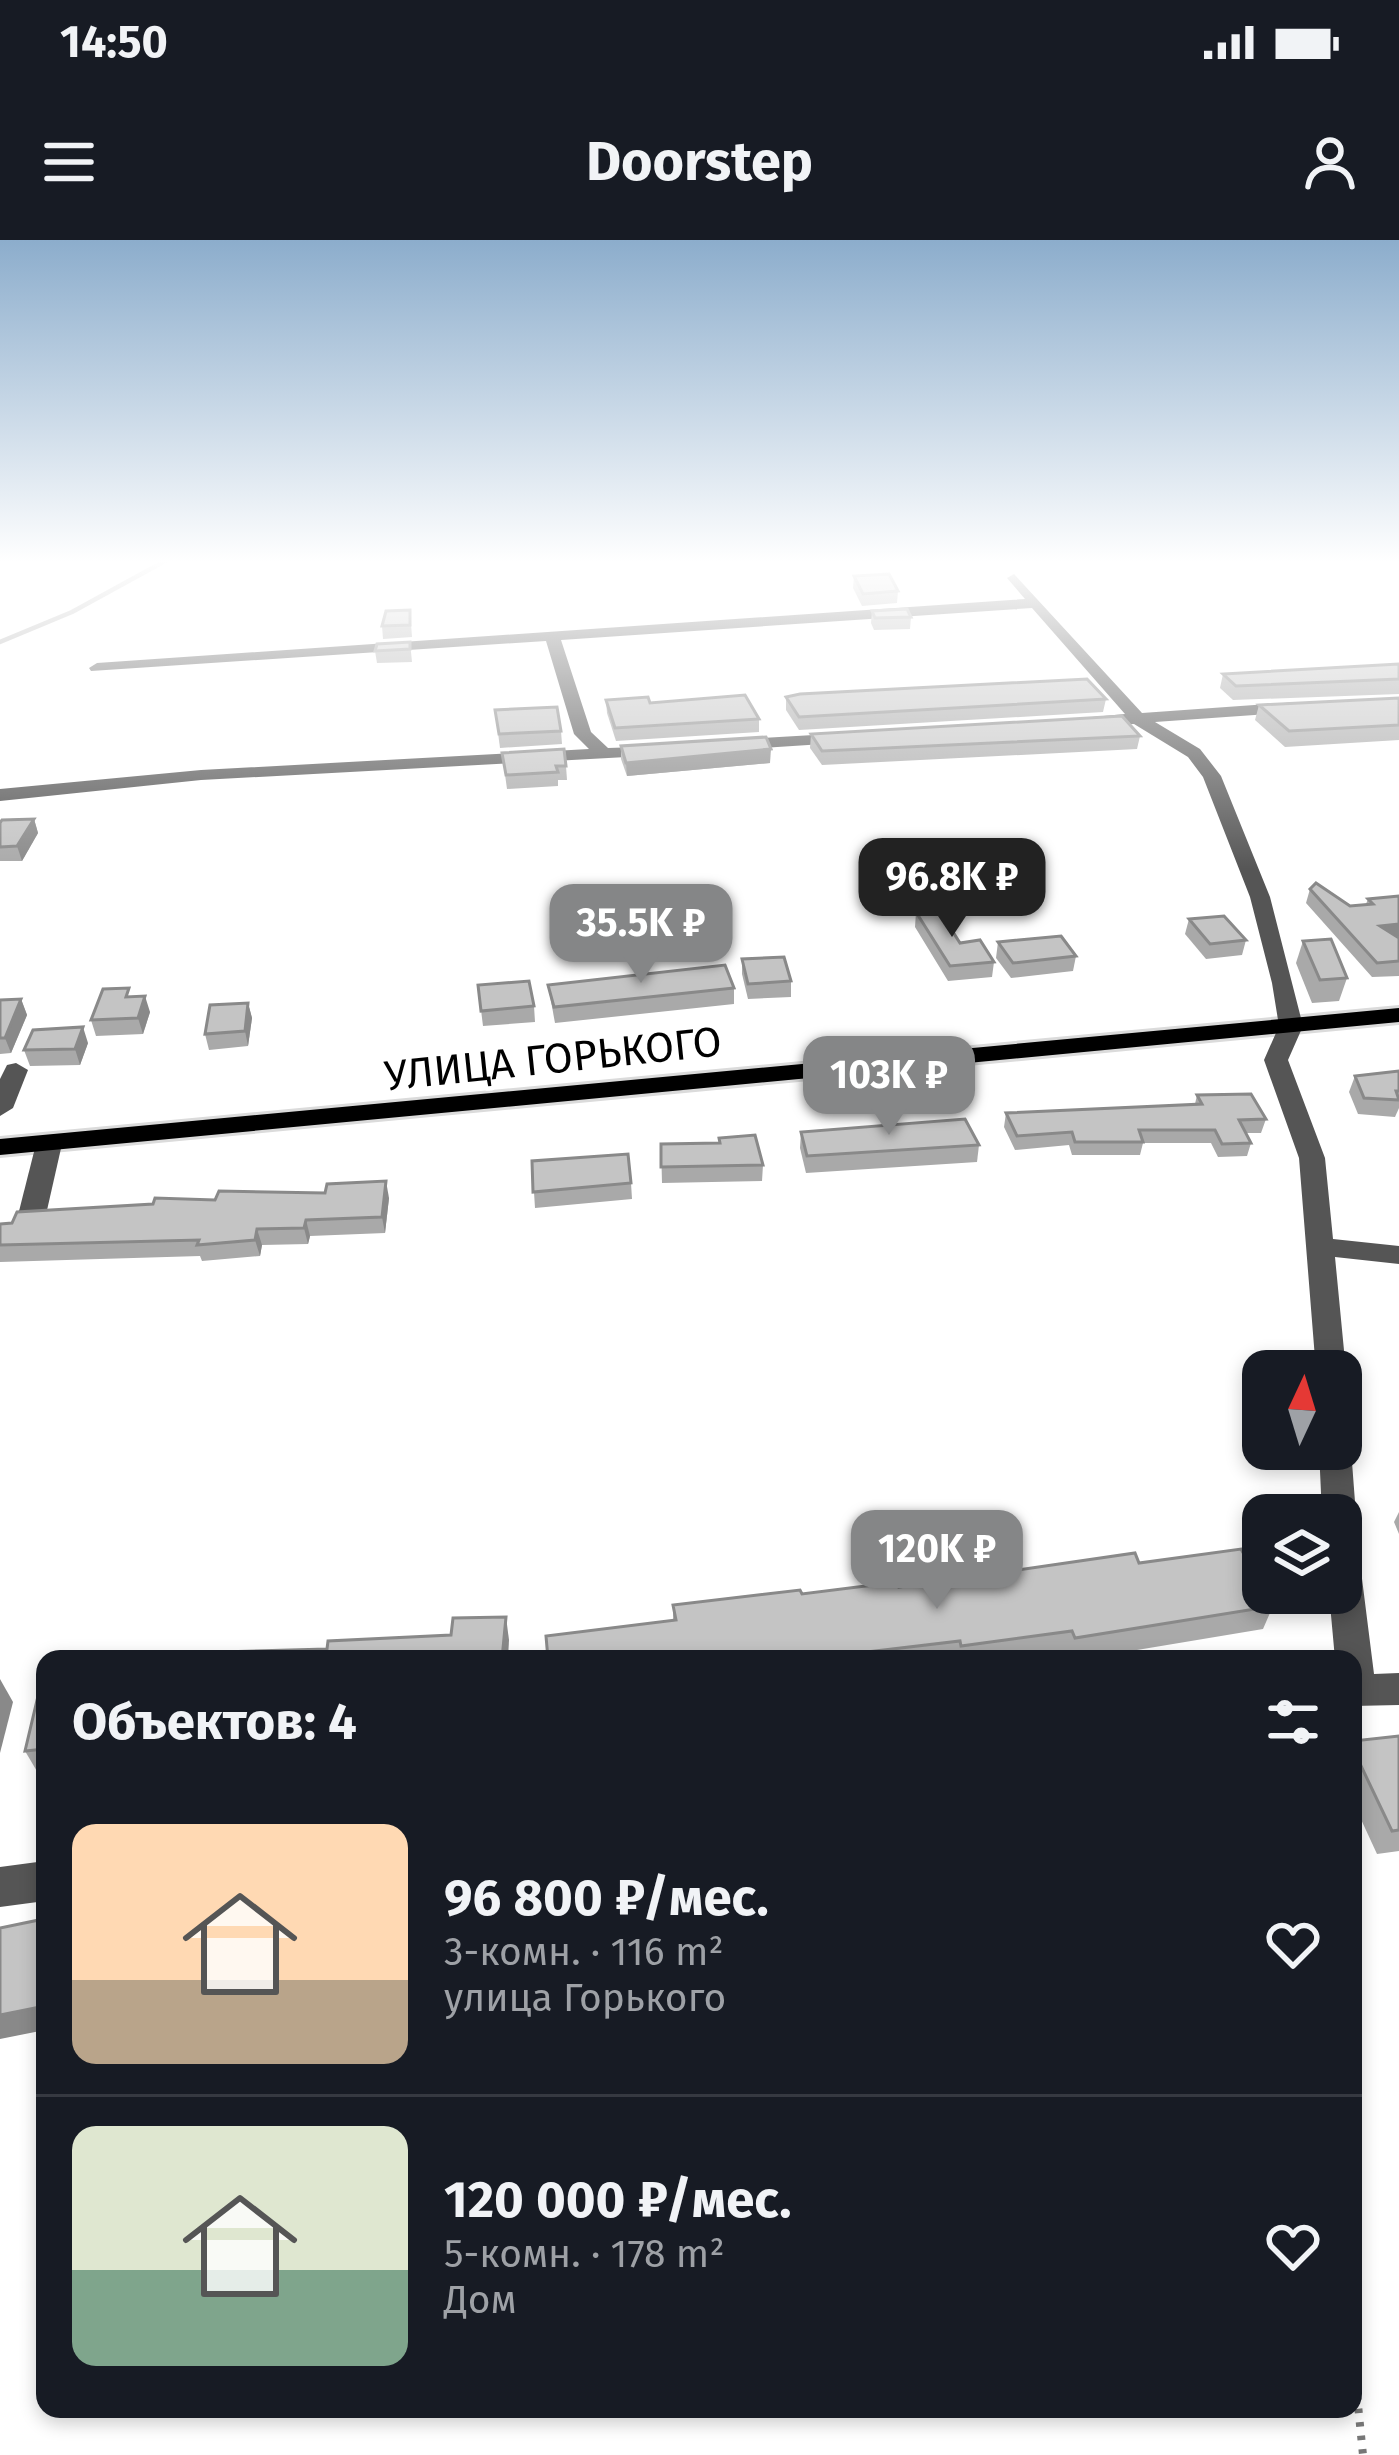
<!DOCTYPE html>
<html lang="ru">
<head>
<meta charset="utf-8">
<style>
  body { margin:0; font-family:"Fira Sans",sans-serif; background:#242831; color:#f1f3f6; height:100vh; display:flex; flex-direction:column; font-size:45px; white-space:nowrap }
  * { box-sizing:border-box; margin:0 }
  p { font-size:39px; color:#9ea1a6 }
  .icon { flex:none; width:66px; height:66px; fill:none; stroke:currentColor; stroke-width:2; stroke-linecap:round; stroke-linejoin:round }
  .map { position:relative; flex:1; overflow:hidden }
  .drawer { position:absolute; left:36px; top:1410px; width:1326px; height:768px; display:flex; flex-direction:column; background:#171b24; border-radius:24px; box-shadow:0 6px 18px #0003 }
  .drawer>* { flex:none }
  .needle { width:78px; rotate:4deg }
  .fabs { position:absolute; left:1242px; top:1110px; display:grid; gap:24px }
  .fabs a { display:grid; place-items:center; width:120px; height:120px; border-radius:24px; background:#171b24; box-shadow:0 6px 18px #0003; font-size:60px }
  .price { position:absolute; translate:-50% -102px; padding:0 27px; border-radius:24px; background:#858687; color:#fff; font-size:39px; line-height:78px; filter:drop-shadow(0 3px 6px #0008) }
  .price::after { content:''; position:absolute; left:50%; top:72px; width:36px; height:27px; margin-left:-18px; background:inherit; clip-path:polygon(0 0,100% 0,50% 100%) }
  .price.selected { background:#222; color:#fff }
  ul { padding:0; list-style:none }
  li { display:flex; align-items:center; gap:36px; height:300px; padding:0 36px }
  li+li { border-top:3px solid #363941 }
  li span { display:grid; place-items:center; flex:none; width:336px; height:240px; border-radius:24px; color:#555 }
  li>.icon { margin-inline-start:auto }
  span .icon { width:144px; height:144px; fill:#fffc; stroke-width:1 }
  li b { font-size:51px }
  h2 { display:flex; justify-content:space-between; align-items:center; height:144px; padding:0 36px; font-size:51px }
  .status { display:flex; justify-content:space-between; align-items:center; height:84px; padding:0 60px; background:#171b24; direction:ltr }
  .status svg { height:33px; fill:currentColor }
  header { display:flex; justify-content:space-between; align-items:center; height:156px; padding:0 36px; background:#171b24; font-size:54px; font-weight:700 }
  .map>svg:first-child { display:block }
</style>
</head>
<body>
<div class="status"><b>14:50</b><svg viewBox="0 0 49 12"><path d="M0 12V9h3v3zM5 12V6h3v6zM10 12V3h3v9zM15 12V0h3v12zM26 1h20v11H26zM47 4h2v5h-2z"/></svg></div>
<header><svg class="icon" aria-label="menu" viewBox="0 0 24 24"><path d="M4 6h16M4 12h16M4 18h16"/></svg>Doorstep<svg class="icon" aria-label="person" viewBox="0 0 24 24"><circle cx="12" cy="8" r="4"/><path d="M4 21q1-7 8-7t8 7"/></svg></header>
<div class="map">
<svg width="1399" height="2215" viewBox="0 0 1399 2215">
  <rect width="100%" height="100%" fill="#fff"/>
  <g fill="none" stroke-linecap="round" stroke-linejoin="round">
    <path stroke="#a3a3a3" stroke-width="4.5" d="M0,402l72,-30 93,-51"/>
    <defs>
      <path id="major" d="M1399,768v14l-1399,133v-16z"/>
    </defs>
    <use href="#major" stroke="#dbdbdb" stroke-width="6"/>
    <path stroke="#777" stroke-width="8" stroke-dasharray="4.5 9" stroke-linecap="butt" d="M1353,2115l10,100"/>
    <g fill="#555" fill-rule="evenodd">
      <path d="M1014,334l128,139 155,-11 8,5 -8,5 -142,10 45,27 21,27 49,121 33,129 -15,34 37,98 8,81 66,7v18l-64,-7 11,114 -4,8 -1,-8h-25l-17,-213 -35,-98 15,-34 -7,-43 -22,-86 -47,-120 -15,-20 -54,-33 -52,2v-8l43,-4 -93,-106 -471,32 30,92 17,16 61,-2v8l-6,1 -462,25 -201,21v-12l201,-19 388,-21 -15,-15 -28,-93 -455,30 -2,-3 8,-5 928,-64 -18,-21z"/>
      <path d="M848,493l6,1v8l-125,8 -9,-5 9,-5z"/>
      <path d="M16,823l12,7 -15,38 -13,8v-37l7,-14z"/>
      <path d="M49,896l13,8 -17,75 -14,9 -14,-9 19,-75z"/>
      <path d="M1341,1199l10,10 5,66 -5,9 -10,3v-12h-19l-3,-66h22z"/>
      <path d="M1341,1293l12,4 5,10 16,127 25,-1v32l-46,1v-47h-18l-6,-66h12z"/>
      <path d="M45,1621v40l-45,6v-40z"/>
    </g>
    <use href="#major" fill="#000" fill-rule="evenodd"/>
  </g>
  <g fill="#a9a9a9">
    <path d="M854,336l44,15 -1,12 -35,3 -9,-18z"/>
    <path d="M410,370l2,27 -29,2 -1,-13z"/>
    <path d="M872,371l39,6 -1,12 -36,1 -3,-7z"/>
    <path d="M410,402l2,20 -35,1 -2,-12z"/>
    <path d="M1399,424v30l-166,6 -13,-12 3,-14z"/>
    <path d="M786,457l320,2 -3,13 -304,18 -13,-20z"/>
    <path d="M1399,458v42l-114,7 -30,-27 4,-15z"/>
    <path d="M606,460l44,3 109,16v13l-143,9 -9,-28z"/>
    <path d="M495,470l66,21 1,13 -62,4z"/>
    <path d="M811,494l329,2 -3,13 -315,16 -12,-17z"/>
    <path d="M621,506l149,17 -143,13 -6,-17z"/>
    <path d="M502,513l64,13 1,14h-9v6l-51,3z"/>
    <path d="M34,579l4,14 -16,28h-22v-38z"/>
    <path d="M1310,649l40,17 16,-2 2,-5 31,39v38l-27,1 -66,-74z"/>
    <path d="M916,672l44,31 34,19 -2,15 -44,4 -33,-54z"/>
    <path d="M1189,679l57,21 -4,15 -36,4 -21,-25z"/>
    <path d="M1303,701l44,37 -8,23 -27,2 -16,-40z"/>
    <path d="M998,702l78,14 -3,15 -62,7 -15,-20z"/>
    <path d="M742,719l49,22v16l-43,2 -6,-25z"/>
    <path d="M478,745l56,21 1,16 -52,4z"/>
    <path d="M548,745l186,3v16l-179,19z"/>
    <path d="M132,757l18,15 -7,22 -47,2 -5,-16z"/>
    <path d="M21,759l6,16 -16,38 -11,1v-54z"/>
    <path d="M248,763l4,15 -4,28 -39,4 -4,-16z"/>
    <path d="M88,803l-8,22 -50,1 -6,-16z"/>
    <path d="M1399,831v37l-4,9 -37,-3 -9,-22 6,-16z"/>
    <path d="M1197,855l69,24 -5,14h-16l6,10 -4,13 -29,1 -7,-14h-68l-3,12h-68l-3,-10 -54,5 -11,-23 2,-14 189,-9z"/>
    <path d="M801,892l178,13 -2,17 -171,11 -6,-25z"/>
    <path d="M719,898l44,27 -1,16 -100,2 -1,-39 58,-1z"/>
    <path d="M532,921l99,22 1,16 -97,9z"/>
    <path d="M389,958l-4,35 -75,3 -2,8 -46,1 -2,11 -58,5 -2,-5 -200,6v-38l215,-24z"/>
    <path d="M1399,1272v22l-5,-12z"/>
    <path d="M1139,1323l134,43 -10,23 -180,30h-16l-2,-4 -33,4h-484l125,-39v-15l226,-18z"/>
    <path d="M45,1435v97l-7,1 -13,-22z"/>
    <path d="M1399,1496v115l-22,3 -24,-52v-61z"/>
  </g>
  <g fill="#898989">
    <path d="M771,509l-1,14 -143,13 -1,-13z"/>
    <path d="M34,579l4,14 -16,28 -5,-15z"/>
    <path d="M1399,684v13l-19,-11z"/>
    <path d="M145,756l5,16 -7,22 -5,-16z"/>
    <path d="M21,759l6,16 -16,38 -6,-15z"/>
    <path d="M248,763l4,15 -4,28 -3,-15z"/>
    <path d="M83,787l5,16 -8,22 -5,-16z"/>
    <path d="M386,941l3,17 -4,35 -3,-16z"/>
    <path d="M306,980l4,16 -2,8 -4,-16z"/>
    <path d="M257,989l5,16 -2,11 -5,-16z"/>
    <path d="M506,1377l3,23 -1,19h-6z"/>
    <path d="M0,1439l13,23 -13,51z"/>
    <path d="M45,1766v24l-45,9v-24z"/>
  </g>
  <g fill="#c4c4c4" stroke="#898989" stroke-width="3">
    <path d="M889,334l9,17 -35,3 -9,-18z"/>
    <path d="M907,369l4,8 -36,1 -3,-7z"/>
    <path d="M410,370v15l-28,1 4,-15z"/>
    <path d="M410,402v7l-35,2 2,-7z"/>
    <path d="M1399,424v15l-163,7 -13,-12z"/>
    <path d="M1087,439l19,20 -307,18 -13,-20 14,-3z"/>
    <path d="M745,455l14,24 -144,9 -9,-28 42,-3 2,6z"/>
    <path d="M1399,458v27l-110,6 -30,-26z"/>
    <path d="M557,467l4,24 -62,3 -4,-24z"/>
    <path d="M1122,476l18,20 -318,15 -11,-17z"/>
    <path d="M766,497l5,12 -145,14 -5,-17z"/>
    <path d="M564,509l2,17h-10l2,6 -52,3 -4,-22z"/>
    <path d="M34,579l-17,27 -17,1v-24l2,-3z"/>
    <path d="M1316,643l34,23 23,-2 -5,-5 31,-3v28l-19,2 19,12v23l-22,2 -67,-74z"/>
    <path d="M934,662l26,41 20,-3 14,22 -44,4 -34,-54z"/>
    <path d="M1224,676l22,24 -36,4 -21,-25z"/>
    <path d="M1061,696l15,20 -63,7 -15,-21z"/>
    <path d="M1331,699l16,39 -27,2 -17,-39z"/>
    <path d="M784,717l7,24 -43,3 -6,-25z"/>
    <path d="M725,725l9,23 -180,19 -6,-22z"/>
    <path d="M529,741l5,25 -53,5 -3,-26z"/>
    <path d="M129,748l-3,9 19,-1 -7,22 -47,2 12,-31z"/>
    <path d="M21,759l-16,39h-5v-38z"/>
    <path d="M248,763l-3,28 -40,3 5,-29z"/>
    <path d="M83,787l-8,22 -51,1 9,-20z"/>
    <path d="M1399,831v20h-3l3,9 -35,-2 -9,-22z"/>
    <path d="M1251,854l15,25 -27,1 12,23 -29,1 -7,-14h-76l4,12h-68l-3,-10 -55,4 -11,-23 196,-9 -5,-9z"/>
    <path d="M965,879l14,26 -172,11 -6,-24z"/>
    <path d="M755,895l8,30 -102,2v-23l59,-1 -1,-5z"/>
    <path d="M628,914l3,29 -98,9 -1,-31z"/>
    <path d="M386,941l-4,36 -76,3 -2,8 -47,1 -2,11 -58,5 2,-5 -199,5v-21l12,-1 5,-11 136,-8 2,-6 60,2 4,-9 106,2 2,-9z"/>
    <path d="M1241,1309l22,39v5h3l7,13 -198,32 -3,-7 -111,15 -1,-5 -152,18h-260l-2,-23 130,-16 -3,-15 127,-15 2,4 96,-12 1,5 236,-34 4,10z"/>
    <path d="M506,1377l-4,42h-318l2,-6 141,-4 1,-8 123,-6 2,-17z"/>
    <path d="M43,1435h2v74l-20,2z"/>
    <path d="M1399,1496v94l-7,1 -39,-82v-8z"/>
    <path d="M39,1680l-1,10 7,-1v77l-45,9v-87z"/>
  </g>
  <linearGradient id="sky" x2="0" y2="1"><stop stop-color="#8cadcc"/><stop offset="0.51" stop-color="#fff"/><stop offset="1" stop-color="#fff" stop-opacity="0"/></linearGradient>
  <rect width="1399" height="631" fill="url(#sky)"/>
  <g text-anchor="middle" stroke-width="9" stroke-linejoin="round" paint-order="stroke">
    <g font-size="42" fill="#000" stroke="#fff">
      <text transform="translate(553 818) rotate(-6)" y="15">УЛИЦА ГОРЬКОГО</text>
    </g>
  </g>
</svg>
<div class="fabs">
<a><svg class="needle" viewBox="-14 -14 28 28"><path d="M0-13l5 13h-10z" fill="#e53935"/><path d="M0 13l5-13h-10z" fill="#9ea1a6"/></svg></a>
<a><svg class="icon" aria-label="layers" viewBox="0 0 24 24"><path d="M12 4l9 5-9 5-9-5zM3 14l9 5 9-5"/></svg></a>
</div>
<b class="price selected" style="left:952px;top:700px">96.8K ₽</b>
<b class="price" style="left:641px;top:746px">35.5K ₽</b>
<b class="price" style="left:889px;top:898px">103K ₽</b>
<b class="price" style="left:937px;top:1372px">120K ₽</b>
<section class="drawer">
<h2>Объектов: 4<svg class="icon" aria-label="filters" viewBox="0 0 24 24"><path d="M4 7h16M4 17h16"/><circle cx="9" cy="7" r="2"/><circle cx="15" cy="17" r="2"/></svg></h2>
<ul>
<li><span style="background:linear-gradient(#ffd9b3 65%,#b9a48a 0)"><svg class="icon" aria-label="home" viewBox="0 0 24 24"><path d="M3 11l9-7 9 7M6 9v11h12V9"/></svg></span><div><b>96 800 ₽/мес.</b><p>3-комн. · 116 m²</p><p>улица Горького</p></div><svg class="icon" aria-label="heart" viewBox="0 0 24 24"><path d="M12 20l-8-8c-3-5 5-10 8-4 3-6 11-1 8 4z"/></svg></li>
<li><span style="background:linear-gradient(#dfe7d0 60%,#7fa58c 0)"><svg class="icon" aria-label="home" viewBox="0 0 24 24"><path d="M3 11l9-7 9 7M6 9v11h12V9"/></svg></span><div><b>120 000 ₽/мес.</b><p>5-комн. · 178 m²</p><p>Дом</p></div><svg class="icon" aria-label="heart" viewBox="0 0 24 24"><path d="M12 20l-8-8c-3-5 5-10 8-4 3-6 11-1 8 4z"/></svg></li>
</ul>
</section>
</div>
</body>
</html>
